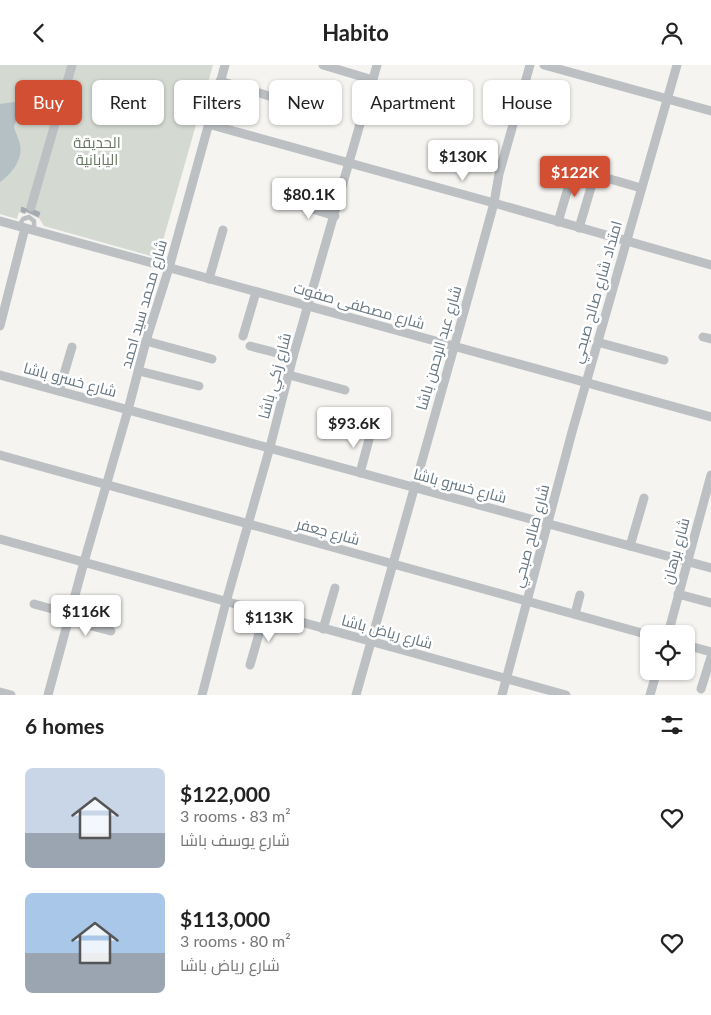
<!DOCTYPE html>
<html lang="en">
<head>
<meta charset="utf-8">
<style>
  body { margin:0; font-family:Lato,Cairo,sans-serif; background:#f2f2f2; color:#222; height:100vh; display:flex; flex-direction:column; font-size:19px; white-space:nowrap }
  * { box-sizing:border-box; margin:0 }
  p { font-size:16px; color:#767676 }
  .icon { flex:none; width:28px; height:28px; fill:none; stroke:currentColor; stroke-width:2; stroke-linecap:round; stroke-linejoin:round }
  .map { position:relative; height:630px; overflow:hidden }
  .side { display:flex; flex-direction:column; background:#fff; flex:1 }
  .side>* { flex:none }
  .top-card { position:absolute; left:15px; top:15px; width:681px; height:45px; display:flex; gap:10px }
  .controls { position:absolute; left:640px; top:560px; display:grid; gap:10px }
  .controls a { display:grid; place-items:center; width:55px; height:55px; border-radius:8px; background:#fff; box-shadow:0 1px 4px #0004; font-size:25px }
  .price { position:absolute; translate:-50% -42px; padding:0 11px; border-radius:5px; background:#fff; color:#222; font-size:16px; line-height:32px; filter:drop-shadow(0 1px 2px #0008) }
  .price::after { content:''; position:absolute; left:50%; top:30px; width:15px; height:11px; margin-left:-8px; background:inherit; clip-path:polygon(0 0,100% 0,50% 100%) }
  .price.current { background:#d34f33; color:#fff }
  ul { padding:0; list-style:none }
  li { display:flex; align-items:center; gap:15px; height:125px; padding:0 25px }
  li span { display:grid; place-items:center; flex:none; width:140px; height:100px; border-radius:8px; color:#555 }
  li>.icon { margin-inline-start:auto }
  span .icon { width:60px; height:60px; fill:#fffc; stroke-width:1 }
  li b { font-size:21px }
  h2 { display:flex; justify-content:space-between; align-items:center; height:60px; padding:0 25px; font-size:21px }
  .chip { padding:0 18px; border-radius:8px; background:#fff; box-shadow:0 1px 4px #0004; font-size:18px; line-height:45px }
  .chip.current { background:#d34f33; color:#fff }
  header { display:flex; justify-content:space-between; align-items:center; height:65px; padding:0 25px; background:#fff; font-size:22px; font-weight:700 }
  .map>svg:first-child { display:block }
</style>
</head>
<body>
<header><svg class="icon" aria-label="back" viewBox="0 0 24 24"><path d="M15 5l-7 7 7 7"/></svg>Habito<svg class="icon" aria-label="person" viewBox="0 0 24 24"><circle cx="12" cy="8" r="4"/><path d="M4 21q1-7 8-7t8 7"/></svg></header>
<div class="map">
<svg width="711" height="630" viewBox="0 0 711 630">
  <rect width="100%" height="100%" fill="#f5f4f1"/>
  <path fill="#d4d9d1" d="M0,0h213l-55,193 -114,-32 -5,-8 -13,-6 -1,2 -6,-2 -2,7 -17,-5z"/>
  <path fill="#b4c0c3" d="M14,37l8,6 -8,18c1,7 5,12 6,19 3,15 -9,29 -20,37v-78z"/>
  <g fill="#a4abb0" stroke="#d6d6d4">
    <path d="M192,36l7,2 -4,12 -7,-3z"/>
    <path d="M21,141l6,2v-2l14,6 -2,6 -13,-6 -1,2 -5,-2z"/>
  </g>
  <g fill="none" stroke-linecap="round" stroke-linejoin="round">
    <path stroke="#bcc0c3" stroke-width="4.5" d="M19,161l4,-7 6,-2 5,4v10"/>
    <g stroke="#bcc0c3" stroke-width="9">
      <path d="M323,0l50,15"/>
      <path d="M544,0l167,46"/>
      <path d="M220,16l49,15"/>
      <path d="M208,59l286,79 217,62"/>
      <path d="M562,100l79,23"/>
      <path d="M290,137l45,14"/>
      <path d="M31,142l41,-142"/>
      <path d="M0,156l711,196"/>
      <path d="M558,157l16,-54"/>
      <path d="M579,163l16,-54"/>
      <path d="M209,214l14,-49"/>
      <path d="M0,261l25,-98"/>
      <path d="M243,271l13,-44"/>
      <path d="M703,272l8,2"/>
      <path d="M146,276l66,18"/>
      <path d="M597,277l67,18"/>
      <path d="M250,281l43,11"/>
      <path d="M139,306l60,15"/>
      <path d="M0,310l711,193"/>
      <path d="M289,310l56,15"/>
      <path d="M59,326l13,-44"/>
      <path d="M0,390l649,180"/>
      <path d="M360,408l11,-41"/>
      <path d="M0,474l566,156"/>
      <path d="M630,481l14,-48"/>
      <path d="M678,529l33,9"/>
      <path d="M34,539l36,10"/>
      <path d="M575,549l5,-19"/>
      <path d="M68,555l43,11"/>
      <path d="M323,564l12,-41"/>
      <path d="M668,569l43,-159"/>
      <path d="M686,580l25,7"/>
      <path d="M250,600l15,-52"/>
      <path d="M701,624l10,-32"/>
      <path d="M0,627l11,3"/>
      <path d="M48,630l36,-133 44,-152 18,-69 23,-73 56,-203"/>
      <path d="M202,630l24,-93 44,-155 23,-90 84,-292"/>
      <path d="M356,630l113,-401 25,-91 5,-29 31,-109"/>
      <path d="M502,630l70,-263 105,-367"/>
      <path d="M650,630l7,-24"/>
    </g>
  </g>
  <g text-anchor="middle" stroke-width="5" stroke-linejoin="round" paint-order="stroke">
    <g font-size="15" fill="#697764" stroke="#fff">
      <text x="97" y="83">الحديقة<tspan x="97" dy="17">اليابانية</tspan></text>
    </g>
    <g font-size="15" fill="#667680" stroke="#fff">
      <text transform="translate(597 227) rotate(-74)" y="5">امتداد شارع صالح صبحي</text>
      <text transform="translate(144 239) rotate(-74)" y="5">شارع محمد سيد احمد</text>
      <text transform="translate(359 241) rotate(16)" y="5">شارع مصطفى صفوت</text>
      <text transform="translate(439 283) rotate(-74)" y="5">شارع عبد الرحمن باشا</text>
      <text transform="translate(275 311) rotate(-75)" y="5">شارع زكي باشا</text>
      <text transform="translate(70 315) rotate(15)" y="5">شارع خسرو باشا</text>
      <text transform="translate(460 421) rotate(15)" y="5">شارع خسرو باشا</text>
      <text transform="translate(328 467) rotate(15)" y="5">شارع جعفر</text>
      <text transform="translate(531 471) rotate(-75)" y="5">شارع صالح صبحي</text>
      <text transform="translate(676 486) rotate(-75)" y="5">شارع برهان</text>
      <text transform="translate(387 567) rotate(15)" y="5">شارع رياض باشا</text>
    </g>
  </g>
</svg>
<div class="controls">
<a><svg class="icon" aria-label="locate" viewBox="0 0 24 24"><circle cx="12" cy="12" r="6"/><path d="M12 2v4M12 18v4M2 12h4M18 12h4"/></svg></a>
</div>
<b class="price" style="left:463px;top:117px">$130K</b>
<b class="price current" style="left:575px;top:133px">$122K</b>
<b class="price" style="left:309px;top:155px">$80.1K</b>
<b class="price" style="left:354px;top:384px">$93.6K</b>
<b class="price" style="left:86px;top:572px">$116K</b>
<b class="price" style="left:269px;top:578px">$113K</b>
<div class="top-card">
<a class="chip current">Buy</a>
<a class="chip">Rent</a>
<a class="chip">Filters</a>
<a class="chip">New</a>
<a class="chip">Apartment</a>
<a class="chip">House</a>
</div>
</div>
<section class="side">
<h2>6 homes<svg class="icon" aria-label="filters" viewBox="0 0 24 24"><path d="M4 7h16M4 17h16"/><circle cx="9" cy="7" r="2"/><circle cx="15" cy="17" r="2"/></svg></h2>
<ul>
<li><span style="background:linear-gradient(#c9d6e8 65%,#9aa5b1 0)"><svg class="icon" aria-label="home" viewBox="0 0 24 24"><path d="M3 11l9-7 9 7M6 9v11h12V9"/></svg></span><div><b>$122,000</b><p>3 rooms · 83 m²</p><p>شارع يوسف باشا</p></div><svg class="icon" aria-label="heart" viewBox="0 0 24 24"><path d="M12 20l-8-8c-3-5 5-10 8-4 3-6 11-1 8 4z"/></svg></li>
<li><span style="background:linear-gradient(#a9c7e8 60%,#9aa5b1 0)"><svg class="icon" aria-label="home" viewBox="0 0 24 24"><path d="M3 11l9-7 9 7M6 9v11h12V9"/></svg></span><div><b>$113,000</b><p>3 rooms · 80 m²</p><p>شارع رياض باشا</p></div><svg class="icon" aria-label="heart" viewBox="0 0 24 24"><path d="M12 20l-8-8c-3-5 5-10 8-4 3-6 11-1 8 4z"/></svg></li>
</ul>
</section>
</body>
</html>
